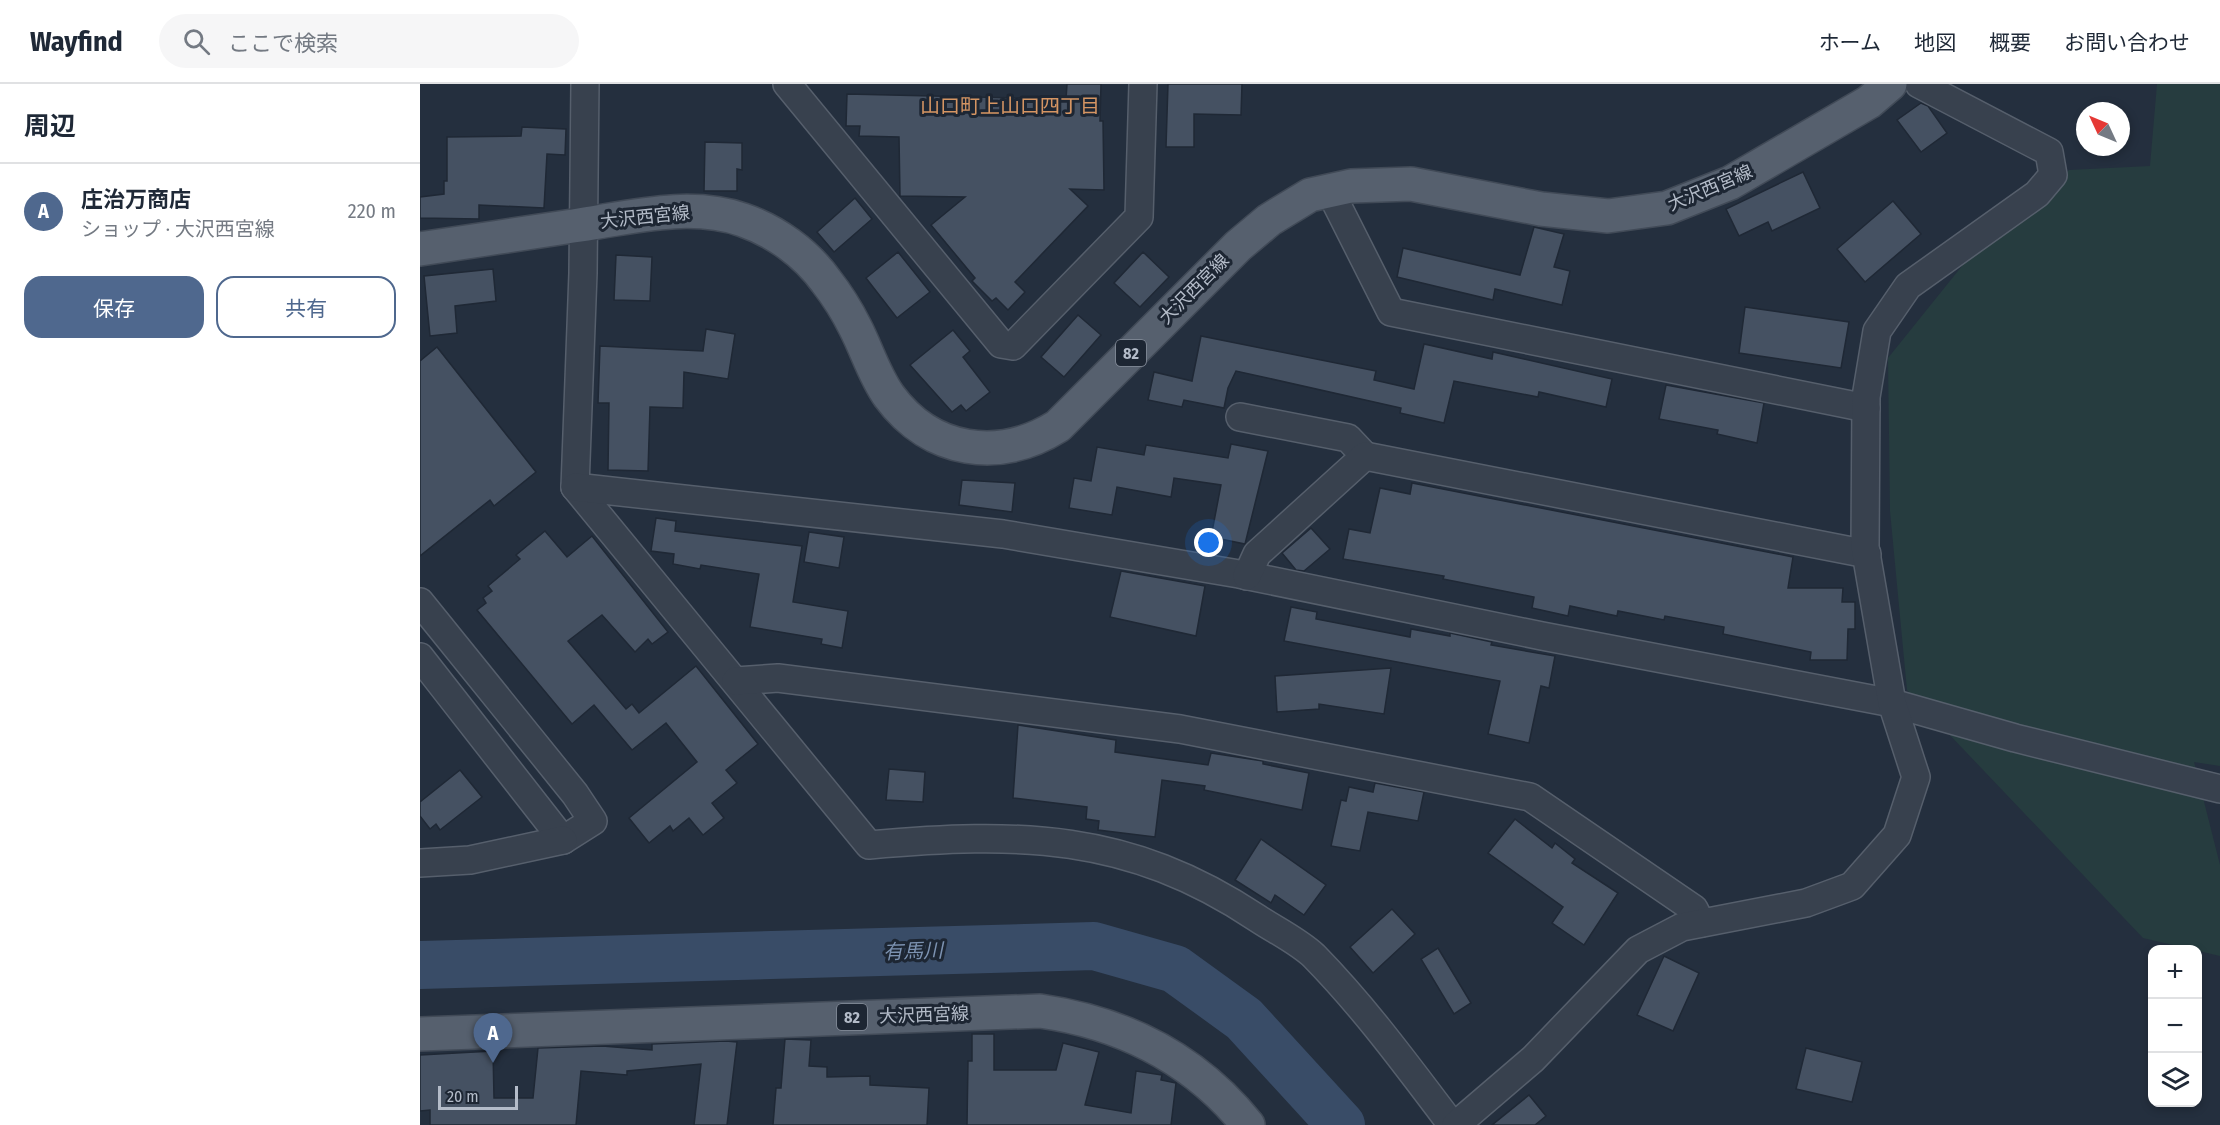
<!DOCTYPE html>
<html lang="ja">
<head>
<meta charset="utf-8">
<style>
  body { margin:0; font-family:"Fira Sans Condensed","Noto Sans JP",sans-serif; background:#f6f6f7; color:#1f2937 }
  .controls { position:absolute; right:18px; bottom:18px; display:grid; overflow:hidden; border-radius:12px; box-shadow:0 3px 9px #0003 }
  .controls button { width:54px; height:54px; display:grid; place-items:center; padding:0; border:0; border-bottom:2px solid #e0e1e3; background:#fff; color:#1f2937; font:30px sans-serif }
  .compass { position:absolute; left:1656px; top:18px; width:54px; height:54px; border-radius:50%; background:#fff; box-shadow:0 3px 9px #0003; rotate:314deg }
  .scale { position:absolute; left:18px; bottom:15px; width:80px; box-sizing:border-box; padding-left:6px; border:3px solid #b4bcc9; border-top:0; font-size:16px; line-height:21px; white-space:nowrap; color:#b4bcc9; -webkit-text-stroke:4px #1d2633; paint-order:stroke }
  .you { position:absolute; left:789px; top:459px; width:21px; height:21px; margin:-15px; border:4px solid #fff; border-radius:50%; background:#1a73e8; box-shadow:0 0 0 9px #1a73e833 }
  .badge { display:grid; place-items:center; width:39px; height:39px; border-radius:50%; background:#4f688e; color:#fff; font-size:20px; font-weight:700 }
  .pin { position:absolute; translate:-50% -50px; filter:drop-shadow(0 2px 3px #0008) }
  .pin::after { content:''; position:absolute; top:32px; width:21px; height:18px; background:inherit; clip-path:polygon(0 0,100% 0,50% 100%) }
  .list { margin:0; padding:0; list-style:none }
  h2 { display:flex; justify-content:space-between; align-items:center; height:78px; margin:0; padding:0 24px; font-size:26px }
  h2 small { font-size:20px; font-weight:400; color:#747a83 }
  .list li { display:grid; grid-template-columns:39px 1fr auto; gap:18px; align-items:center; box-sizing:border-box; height:96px; padding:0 24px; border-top:2px solid #e0e1e3 }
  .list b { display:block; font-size:22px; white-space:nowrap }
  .list p { margin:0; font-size:20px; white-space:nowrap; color:#747a83 }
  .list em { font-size:20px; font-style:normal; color:#747a83 }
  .actions { display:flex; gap:12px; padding:18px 24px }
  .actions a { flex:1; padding:14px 0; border:2px solid #4f688e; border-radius:18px; text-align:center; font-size:21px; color:#4f688e }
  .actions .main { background:#4f688e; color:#fff }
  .icon { flex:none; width:33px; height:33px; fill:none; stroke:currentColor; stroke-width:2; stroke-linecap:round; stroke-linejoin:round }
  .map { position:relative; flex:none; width:1800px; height:1041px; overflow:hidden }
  header { display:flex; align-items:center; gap:36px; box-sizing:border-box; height:84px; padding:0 30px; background:#fff; border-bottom:2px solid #e0e1e3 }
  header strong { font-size:28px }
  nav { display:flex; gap:33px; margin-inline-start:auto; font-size:21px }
  .search { width:420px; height:54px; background:#f6f6f7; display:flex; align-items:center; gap:15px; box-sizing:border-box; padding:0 21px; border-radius:33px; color:#747a83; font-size:22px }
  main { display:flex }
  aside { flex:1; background:#fff }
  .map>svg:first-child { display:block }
  .green { fill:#263c3f }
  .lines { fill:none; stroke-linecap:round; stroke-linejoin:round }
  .river { stroke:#394c67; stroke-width:48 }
  .building { fill:#455162; stroke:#1f2835; stroke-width:1.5 }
  .minor-casing { stroke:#565f6c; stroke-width:30 }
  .major-casing { stroke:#414a57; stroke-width:36 }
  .minor { stroke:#38414e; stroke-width:27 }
  .major { stroke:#56606e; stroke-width:33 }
  .labels { text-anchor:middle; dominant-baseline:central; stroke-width:6; stroke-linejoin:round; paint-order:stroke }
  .shield { fill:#1d2633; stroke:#878f9c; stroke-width:1.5 }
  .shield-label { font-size:16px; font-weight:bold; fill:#b4bcc9 }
  .street-label { font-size:18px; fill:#b4bcc9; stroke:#1d2633 }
  .neighbourhood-label { font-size:20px; fill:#d59563; stroke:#1d2633 }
  .water-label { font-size:20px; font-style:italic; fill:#7c92b1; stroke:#1d2633 }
</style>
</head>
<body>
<header>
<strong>Wayfind</strong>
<div class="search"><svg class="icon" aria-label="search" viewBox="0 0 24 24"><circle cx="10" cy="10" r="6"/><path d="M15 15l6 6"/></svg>ここで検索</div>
<nav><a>ホーム</a><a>地図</a><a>概要</a><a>お問い合わせ</a></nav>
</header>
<main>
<aside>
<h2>周辺<small></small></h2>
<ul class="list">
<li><span class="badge">A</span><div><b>庄治万商店</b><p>ショップ · 大沢西宮線</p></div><em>220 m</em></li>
</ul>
<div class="actions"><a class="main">保存</a><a>共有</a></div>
</aside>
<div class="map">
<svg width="1800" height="1041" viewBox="0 0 1800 1041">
  <rect width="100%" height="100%" fill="#242f3e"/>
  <polygon class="green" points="1737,0 1800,0 1800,682 1774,678 1800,781 1800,872 1723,854 1487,606 1470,427 1468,274 1546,177 1649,86 1730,82"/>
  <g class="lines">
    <polyline class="river" points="0,881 674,862 755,885 824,935 921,1041"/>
  </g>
  <g class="building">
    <polygon points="647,0 681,0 680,37 683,37 684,106 650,105 668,122 595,198 605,208 588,226 576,214 572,217 552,197 555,194 511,141 545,113 480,112 479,53 439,52 440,42 426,42 427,10 646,15"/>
    <polygon points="748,0 822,0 821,31 774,30 774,63 746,63"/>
    <polygon points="1501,19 1508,22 1527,49 1501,68 1477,36"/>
    <polygon points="102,43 146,45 145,71 127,70 124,124 59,121 59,135 0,134 0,113 24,110 24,97 27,97 27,53 101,52"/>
    <polygon points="285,58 322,59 322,86 317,85 317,107 284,107"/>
    <polygon points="1383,88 1400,124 1352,147 1348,138 1319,152 1306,125"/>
    <polygon points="435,114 452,135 414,168 397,148"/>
    <polygon points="1473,117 1501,150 1445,198 1417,165"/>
    <polygon points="1114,143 1144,150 1134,183 1150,187 1142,221 1075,205 1073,216 977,193 983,164 1100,191"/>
    <polygon points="478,168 510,208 477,234 446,194"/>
    <polygon points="723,168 749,193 720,223 694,199"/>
    <polygon points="196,171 232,173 230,217 194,216"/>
    <polygon points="73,185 76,217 35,222 37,249 10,252 4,192"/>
    <polygon points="1325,223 1429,238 1421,284 1319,269"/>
    <polygon points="658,231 681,251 644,293 621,273"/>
    <polygon points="286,245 315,250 308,295 264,288 263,324 230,323 228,387 188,386 189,319 178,319 180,262 283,267"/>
    <polygon points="533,246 550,267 543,273 570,308 546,327 541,321 532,328 490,281"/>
    <polygon points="781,252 956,287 954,296 994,305 1004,260 1072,275 1073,268 1192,295 1186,323 1119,308 1118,313 1034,297 1024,339 980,329 981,324 816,287 808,304 804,324 764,316 762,323 728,316 734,288 772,297"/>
    <polygon points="17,263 116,388 74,422 70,416 0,472 0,277"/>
    <polygon points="1246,301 1344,319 1337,359 1297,350 1298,346 1239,335"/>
    <polygon points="811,360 848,367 825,460 791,453 801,401 754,394 751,413 697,403 692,431 649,424 654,394 671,397 677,363 724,371 726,361 808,374"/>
    <polygon points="542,396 595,399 592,428 539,421"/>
    <polygon points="992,399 1373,473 1368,504 1423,504 1422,518 1435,518 1435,545 1428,545 1427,576 1390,576 1391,568 1303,550 1304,543 1245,532 1244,536 1198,527 1197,532 1150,522 1148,532 1112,524 1114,513 1023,495 1024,492 923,475 929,445 950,449 960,404 990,410"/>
    <polygon points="236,434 256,437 255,447 382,462 373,518 428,527 422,564 401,560 402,555 330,543 339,490 281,481 280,485 253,480 254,470 231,467"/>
    <polygon points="891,444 910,465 884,487 876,486 862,469"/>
    <polygon points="125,447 147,473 172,452 248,548 232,560 228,555 215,568 182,531 148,557 206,625 212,620 219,629 276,582 338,660 306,686 317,699 292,719 304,734 283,751 269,734 253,747 250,742 229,759 209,734 277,678 246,639 212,666 174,621 152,640 57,526 66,519 63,514 72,507 68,502 100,475 96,471"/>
    <polygon points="389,448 424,453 419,484 384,478"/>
    <polygon points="701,487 785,502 776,552 690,533"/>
    <polygon points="871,523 897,528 896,535 990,553 991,545 1030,552 1030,549 1072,558 1071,561 1135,572 1129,604 1121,602 1109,659 1068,650 1080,597 864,557"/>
    <polygon points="971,584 964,630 899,620 899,625 857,628 855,592"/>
    <polygon points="598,641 696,656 695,668 788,681 791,669 843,677 843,680 889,689 882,726 784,706 785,702 742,696 735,753 678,746 679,737 666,735 667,723 593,714"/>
    <polygon points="469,685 505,688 503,718 466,716"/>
    <polygon points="40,686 62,713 20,746 16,740 10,745 0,732 0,718"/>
    <polygon points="955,699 1004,708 998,737 948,728 940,767 911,762 921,716 926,717 929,703 953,708"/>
    <polygon points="1095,735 1132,764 1135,759 1155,775 1152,779 1198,809 1164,861 1132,839 1143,823 1068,769"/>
    <polygon points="841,755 906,801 884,831 855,811 851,819 815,796"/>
    <polygon points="972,825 995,850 953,889 930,863"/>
    <polygon points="1018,864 1051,919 1034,930 1001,875"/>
    <polygon points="1244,872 1279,889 1253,947 1217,931"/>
    <polygon points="552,950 574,950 574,986 636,986 643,959 679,968 665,1021 711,1029 716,987 742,991 741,996 756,999 751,1041 547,1041 548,977 552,977"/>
    <polygon points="365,955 391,956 389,982 407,983 407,993 450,992 450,1001 509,1004 507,1041 353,1041 356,1004 361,1004"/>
    <polygon points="306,957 317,958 307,1041 274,1041 281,980 207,987 207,991 161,987 156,1041 10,1041 10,1026 0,1027 0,971 73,967 74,1014 113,1014 118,964 182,962 232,966 232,960"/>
    <polygon points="1386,964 1442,978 1432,1018 1376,1005"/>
    <polygon points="1109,1011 1126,1032 1115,1041 1072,1041"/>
  </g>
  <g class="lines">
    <defs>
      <g id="minor">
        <path d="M 165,0 L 163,189 L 155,403 L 449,761 C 598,748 708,748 837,834 C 855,846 878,857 894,872 C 945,924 988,983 1032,1041"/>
        <polyline points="367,0 581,260 593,262 719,133 723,0"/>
        <polyline points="910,107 971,228 1446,324"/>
        <polyline points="820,333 928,354 945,372"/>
        <polyline points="155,403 583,450 819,490 1122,552 1472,619 1595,654 1800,705"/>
        <polyline points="827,492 837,470 945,372 1447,470"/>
        <polyline points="0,518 155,710 173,737 143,756 0,573"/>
        <polyline points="316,597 358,594 760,645 1110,713 1274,825 1281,839"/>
        <polyline points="0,779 50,776 143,756"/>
        <polyline points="1036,1041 1113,975 1218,866 1262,843 1386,819 1432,802 1477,751 1496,693 1472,619 1445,463 1446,313 1457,247 1488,202 1617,110 1633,91 1629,68 1499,0"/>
      </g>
      <g id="major">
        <path d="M 0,165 C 51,157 102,150 153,142 C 208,134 269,117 323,136 C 355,147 386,169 406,197 C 417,211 427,227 435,243 C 447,266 454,291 469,312 C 511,369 579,379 638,342 L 818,162 L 849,136 L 890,111 L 931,102 L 991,100 L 1121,125 L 1188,132 L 1247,124 L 1310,99 L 1449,18 L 1470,0"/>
        <path d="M 0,950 L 620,927 C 704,939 774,974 828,1041"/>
      </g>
    </defs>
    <use href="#minor" class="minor-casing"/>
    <use href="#major" class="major-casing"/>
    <use href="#minor" class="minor"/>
    <use href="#major" class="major"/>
  </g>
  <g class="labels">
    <g class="shield">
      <rect x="696" y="256" width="30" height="26" rx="4.5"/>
      <rect x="417" y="920" width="30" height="26" rx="4.5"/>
    </g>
    <g class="shield-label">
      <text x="711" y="269">82</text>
      <text x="432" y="933">82</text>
    </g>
    <g class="street-label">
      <text transform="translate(1290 104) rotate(-23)">大沢西宮線</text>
      <text transform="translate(225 133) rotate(-6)">大沢西宮線</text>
      <text transform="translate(774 205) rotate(-45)">大沢西宮線</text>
      <text transform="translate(504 931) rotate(-2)">大沢西宮線</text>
    </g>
    <g class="neighbourhood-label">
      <text x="590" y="22">山口町上山口四丁目</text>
    </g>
    <g class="water-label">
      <text transform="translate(493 867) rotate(-2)">有馬川</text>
    </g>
  </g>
</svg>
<div class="controls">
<button>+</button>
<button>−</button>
<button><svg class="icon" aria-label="layers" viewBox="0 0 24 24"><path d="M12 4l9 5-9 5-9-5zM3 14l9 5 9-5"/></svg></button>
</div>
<svg class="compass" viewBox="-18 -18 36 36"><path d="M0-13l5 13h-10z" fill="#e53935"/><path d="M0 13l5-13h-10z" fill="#747a83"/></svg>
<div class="scale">20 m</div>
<div class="you"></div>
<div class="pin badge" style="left:73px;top:979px">A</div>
</div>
</main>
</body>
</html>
